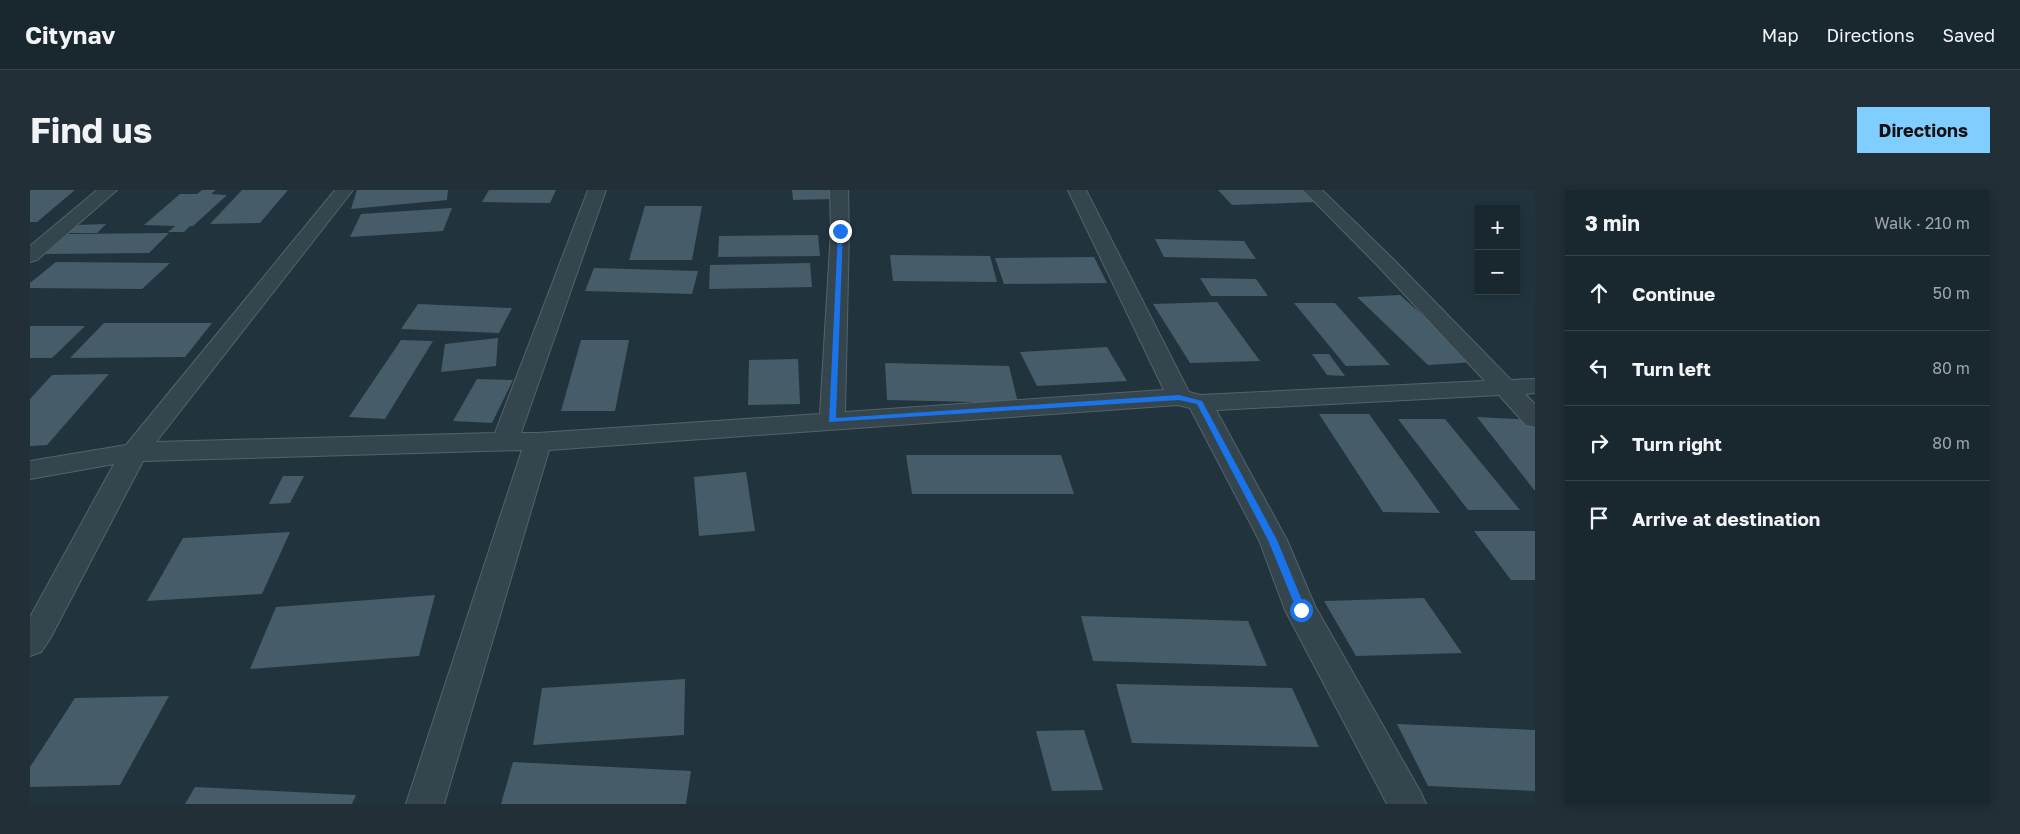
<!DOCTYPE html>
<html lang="en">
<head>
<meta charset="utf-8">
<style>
  body { margin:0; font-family:"Golos Text",sans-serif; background:#222f36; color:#f1f3f6 }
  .controls { position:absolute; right:15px; top:15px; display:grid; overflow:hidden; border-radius:0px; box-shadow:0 2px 12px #0003 }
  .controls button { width:45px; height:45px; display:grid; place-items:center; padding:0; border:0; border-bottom:1px solid #37444a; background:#19272e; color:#f1f3f6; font:25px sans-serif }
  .stop { position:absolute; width:15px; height:15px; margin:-11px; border:4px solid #1a73e8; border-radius:50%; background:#fff }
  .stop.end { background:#1a73e8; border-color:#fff; box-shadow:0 1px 5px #0008 }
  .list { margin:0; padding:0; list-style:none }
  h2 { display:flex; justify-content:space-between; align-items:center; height:65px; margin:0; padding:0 20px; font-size:21px }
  h2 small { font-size:16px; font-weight:400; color:#9fa5aa }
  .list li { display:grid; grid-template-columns:32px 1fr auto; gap:15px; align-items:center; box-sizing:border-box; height:75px; padding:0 20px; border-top:1px solid #37444a }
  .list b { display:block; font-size:19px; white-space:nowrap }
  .list em { font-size:16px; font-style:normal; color:#9fa5aa }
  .icon { flex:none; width:28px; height:28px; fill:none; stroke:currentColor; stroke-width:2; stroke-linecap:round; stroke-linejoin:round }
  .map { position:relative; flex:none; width:1505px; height:614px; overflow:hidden; border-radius:0px }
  header { display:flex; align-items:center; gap:30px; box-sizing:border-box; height:70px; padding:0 25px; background:#19272e; border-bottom:1px solid #37444a }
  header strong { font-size:24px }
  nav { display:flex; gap:28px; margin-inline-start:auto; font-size:18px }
  .intro { display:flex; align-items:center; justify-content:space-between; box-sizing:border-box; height:120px; padding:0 30px }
  h1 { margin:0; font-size:35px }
  .button { padding:12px 22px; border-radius:0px; background:#80cdff; color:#111; font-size:18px; font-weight:700 }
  main { display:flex; gap:30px; padding:0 30px }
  aside { flex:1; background:#19272e; border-radius:0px; box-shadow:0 2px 12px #0003 }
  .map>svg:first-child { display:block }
  .building { fill:#465c68 }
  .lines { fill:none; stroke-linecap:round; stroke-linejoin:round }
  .minor-casing { stroke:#53636c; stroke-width:2 }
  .minor { fill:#35454e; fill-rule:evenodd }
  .route { fill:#1a73e8 }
</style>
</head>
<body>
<header>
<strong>Citynav</strong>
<nav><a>Map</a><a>Directions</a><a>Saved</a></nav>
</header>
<div class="intro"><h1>Find us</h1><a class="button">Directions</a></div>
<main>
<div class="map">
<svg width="1505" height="614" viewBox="0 0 1505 614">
  <rect width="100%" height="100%" fill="#21343e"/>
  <g class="building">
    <polygon points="0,0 45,0 7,32 0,32"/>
    <polygon points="172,0 186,0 181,4 197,5 163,36 160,36 154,42 138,42 145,36 114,35 150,4 167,4"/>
    <polygon points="212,0 258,0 230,33 180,34"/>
    <polygon points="327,0 418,0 417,10 321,19"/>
    <polygon points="459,0 526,0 520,13 452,12"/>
    <polygon points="762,0 801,0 803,9 763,10"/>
    <polygon points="1188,0 1272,0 1285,12 1202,15"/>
    <polygon points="615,16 672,16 662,70 599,70"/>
    <polygon points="422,18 413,41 320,47 331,24"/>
    <polygon points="76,34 67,43 37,43 47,35"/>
    <polygon points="139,43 119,63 15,64 38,44"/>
    <polygon points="788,45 790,66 688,67 689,46"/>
    <polygon points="1125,49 1214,51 1226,69 1134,67"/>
    <polygon points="860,65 960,66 967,92 863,91"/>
    <polygon points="1064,67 1077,93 974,94 965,68"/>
    <polygon points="26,72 140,73 112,99 0,98 0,93"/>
    <polygon points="780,73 782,97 679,99 680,75"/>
    <polygon points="564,78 668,81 662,104 555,101"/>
    <polygon points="1170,88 1226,89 1238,106 1181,106"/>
    <polygon points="1370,105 1445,172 1398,175 1327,107"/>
    <polygon points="1187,112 1230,171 1160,173 1123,114"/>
    <polygon points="1264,113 1305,113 1360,175 1316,176"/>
    <polygon points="388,114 482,118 469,143 371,139"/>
    <polygon points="74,133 182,133 155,167 40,168"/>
    <polygon points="0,136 55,136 22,168 0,168"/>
    <polygon points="468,148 466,176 411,182 415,154"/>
    <polygon points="371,150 403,151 355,229 319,227"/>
    <polygon points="551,150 599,150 585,221 531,221"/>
    <polygon points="1077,157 1097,191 1007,196 990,162"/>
    <polygon points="1282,164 1299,164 1315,186 1297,185"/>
    <polygon points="768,169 770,214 718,215 719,170"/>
    <polygon points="855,173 979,176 988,213 857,210"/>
    <polygon points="79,184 17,255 0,256 0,209 22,185"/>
    <polygon points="447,189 483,190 462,233 423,231"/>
    <polygon points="1289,224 1339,224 1410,323 1353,322"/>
    <polygon points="1447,227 1505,230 1505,301"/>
    <polygon points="1368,229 1415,229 1490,320 1438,320"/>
    <polygon points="876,265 1031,265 1044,304 882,304"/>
    <polygon points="716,282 725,341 669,346 664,287"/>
    <polygon points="253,286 274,286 260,313 239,314"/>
    <polygon points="1444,341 1505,341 1505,390 1481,390"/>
    <polygon points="260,342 232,404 117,411 153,348"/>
    <polygon points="405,405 389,466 220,479 246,417"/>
    <polygon points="1394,408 1432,463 1326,466 1294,411"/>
    <polygon points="1051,426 1218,431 1237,476 1063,471"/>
    <polygon points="655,489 654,545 503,555 512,498"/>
    <polygon points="1086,494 1262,498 1289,557 1102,553"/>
    <polygon points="139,506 90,595 0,597 0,577 45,508"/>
    <polygon points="1367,534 1505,540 1505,601 1398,596"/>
    <polygon points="1054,540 1073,600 1022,601 1006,541"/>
    <polygon points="483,572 661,581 656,614 471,614"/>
    <polygon points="165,597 326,605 322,614 155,614"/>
  </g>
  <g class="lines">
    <defs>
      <g id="minor">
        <polygon points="67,0 87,0 7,70 0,72 0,56"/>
        <polygon points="305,0 323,0 126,252 465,243 558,0 576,0 491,243 508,243 790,224 801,41 800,0 818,0 819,41 815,222 1134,200 1038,0 1056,0 1159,202 1170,205 1455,191 1349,77 1273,0 1292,0 1363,69 1481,190 1505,189 1505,203 1495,204 1505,214 1505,237 1496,235 1469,205 1186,220 1257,350 1285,416 1390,601 1396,614 1357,614 1255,420 1229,350 1160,218 1148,215 519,260 414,614 376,614 492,260 113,271 20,449 11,462 0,466 0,427 84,274 0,289 0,271 96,255"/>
      </g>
    </defs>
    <use href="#minor" class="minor-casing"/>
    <use href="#minor" class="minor"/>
  </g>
  <polygon class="route" points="810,40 813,41 806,228 1149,205 1172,211 1247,350 1276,420 1274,423 1268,423 1238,350 1167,214 1149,210 799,232 808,41"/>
</svg>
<div class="controls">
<button>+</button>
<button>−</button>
</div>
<div class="stop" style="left:1271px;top:420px"></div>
<div class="stop end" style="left:810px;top:41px"></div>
</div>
<aside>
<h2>3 min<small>Walk · 210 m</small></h2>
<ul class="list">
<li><svg class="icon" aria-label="ahead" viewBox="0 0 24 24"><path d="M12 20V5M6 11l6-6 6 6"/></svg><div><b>Continue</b></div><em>50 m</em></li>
<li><svg class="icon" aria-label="left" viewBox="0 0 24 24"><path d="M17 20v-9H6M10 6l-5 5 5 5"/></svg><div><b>Turn left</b></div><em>80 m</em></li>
<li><svg class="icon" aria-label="right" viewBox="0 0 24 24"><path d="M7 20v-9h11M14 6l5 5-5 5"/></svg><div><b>Turn right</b></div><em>80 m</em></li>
<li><svg class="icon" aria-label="arrive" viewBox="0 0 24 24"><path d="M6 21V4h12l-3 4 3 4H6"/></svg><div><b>Arrive at destination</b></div></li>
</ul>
</aside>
</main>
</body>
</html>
